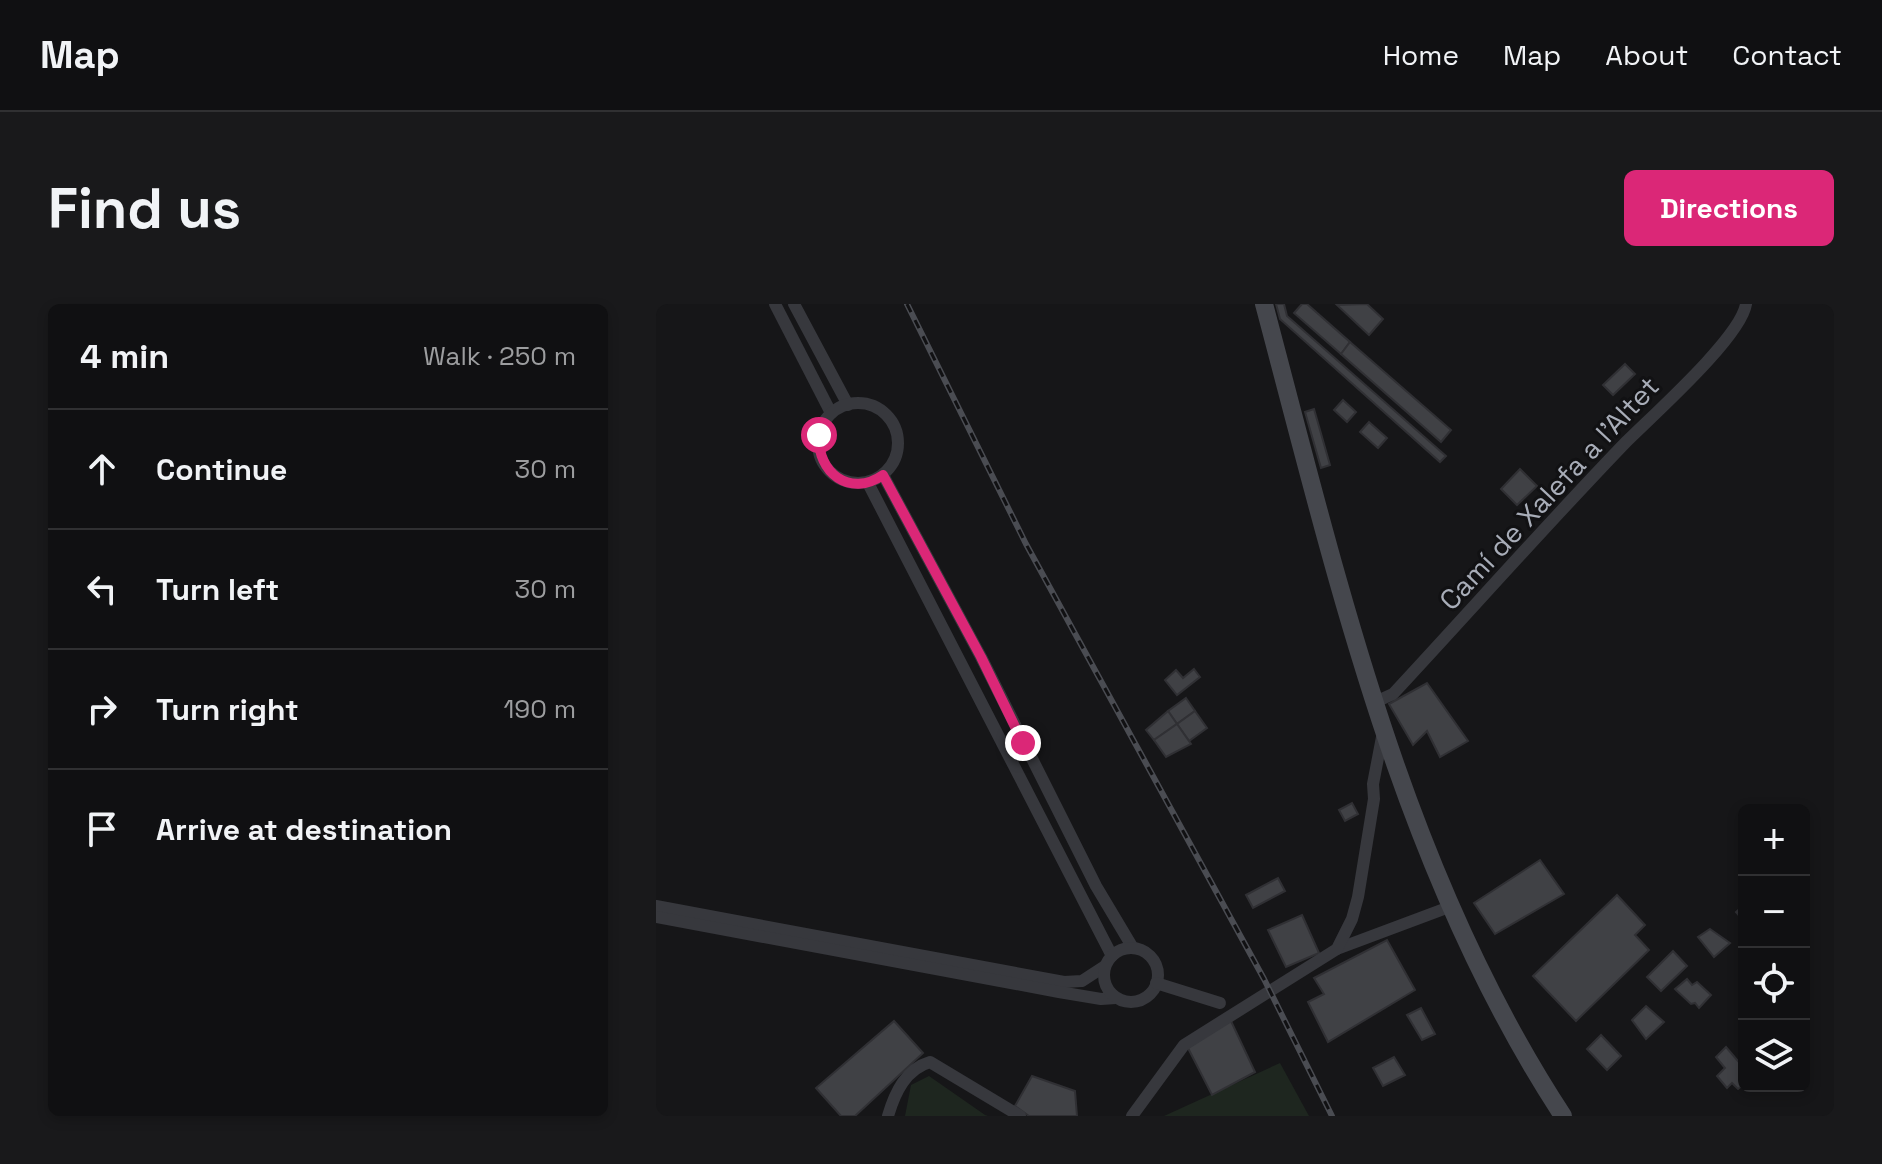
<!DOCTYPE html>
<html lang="en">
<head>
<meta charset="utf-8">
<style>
  body { margin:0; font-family:"Space Grotesk",sans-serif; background:#19191b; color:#f1f3f6 }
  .controls { position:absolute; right:24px; bottom:24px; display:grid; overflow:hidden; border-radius:12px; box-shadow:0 4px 12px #0003 }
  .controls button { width:72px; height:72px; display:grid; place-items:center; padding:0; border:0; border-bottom:2px solid #303032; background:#101012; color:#f1f3f6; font:40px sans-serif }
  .stop { position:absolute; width:24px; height:24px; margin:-18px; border:6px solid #db2777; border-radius:50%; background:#fff }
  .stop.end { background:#db2777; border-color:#fff; box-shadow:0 2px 8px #0008 }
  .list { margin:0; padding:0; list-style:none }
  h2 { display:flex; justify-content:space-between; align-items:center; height:104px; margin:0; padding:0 32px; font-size:34px }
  h2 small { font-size:26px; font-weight:400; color:#9c9d9f }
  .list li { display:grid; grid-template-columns:52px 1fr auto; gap:24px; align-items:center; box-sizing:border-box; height:120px; padding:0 32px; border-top:2px solid #303032 }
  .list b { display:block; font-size:30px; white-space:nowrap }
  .list em { font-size:26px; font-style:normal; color:#9c9d9f }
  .icon { flex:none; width:44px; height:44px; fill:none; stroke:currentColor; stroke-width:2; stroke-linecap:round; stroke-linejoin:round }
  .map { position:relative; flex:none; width:1178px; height:812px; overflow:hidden; border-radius:12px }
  header { display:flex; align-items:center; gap:48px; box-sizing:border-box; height:112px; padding:0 40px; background:#101012; border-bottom:2px solid #303032 }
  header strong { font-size:38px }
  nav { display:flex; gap:44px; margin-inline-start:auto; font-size:28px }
  .intro { display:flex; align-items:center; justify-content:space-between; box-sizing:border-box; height:192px; padding:0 48px }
  h1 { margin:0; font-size:56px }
  .button { padding:20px 36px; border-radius:12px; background:#db2777; color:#fff; font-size:28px; font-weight:700 }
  main { display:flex; gap:48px; padding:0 48px }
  aside { flex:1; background:#101012; border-radius:12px; box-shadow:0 4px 12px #0003 }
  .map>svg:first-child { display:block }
  .green { fill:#1e261f }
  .building { fill:#404145; stroke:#303034; stroke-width:2 }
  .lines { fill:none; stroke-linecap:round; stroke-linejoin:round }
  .street { stroke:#37383d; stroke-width:12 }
  .secondary { stroke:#45474d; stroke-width:18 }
  .rail-casing { stroke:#4a4c52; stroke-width:6 }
  .rail { stroke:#111113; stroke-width:3; stroke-dasharray:9; stroke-linecap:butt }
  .route { stroke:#db2777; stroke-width:10 }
  .labels { text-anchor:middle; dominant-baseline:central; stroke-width:6; stroke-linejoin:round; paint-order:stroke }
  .street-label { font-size:28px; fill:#a8adb8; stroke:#111113 }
</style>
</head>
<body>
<header>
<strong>Map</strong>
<nav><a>Home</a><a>Map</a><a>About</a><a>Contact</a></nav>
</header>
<div class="intro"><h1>Find us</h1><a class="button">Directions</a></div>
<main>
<aside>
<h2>4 min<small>Walk · 250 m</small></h2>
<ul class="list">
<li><svg class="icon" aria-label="ahead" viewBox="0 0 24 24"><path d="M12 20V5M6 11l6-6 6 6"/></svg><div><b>Continue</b></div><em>30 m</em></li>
<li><svg class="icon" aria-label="left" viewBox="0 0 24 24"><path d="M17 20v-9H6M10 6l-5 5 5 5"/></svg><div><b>Turn left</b></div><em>30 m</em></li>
<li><svg class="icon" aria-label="right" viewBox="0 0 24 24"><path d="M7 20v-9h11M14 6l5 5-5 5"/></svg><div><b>Turn right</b></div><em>190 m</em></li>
<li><svg class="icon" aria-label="arrive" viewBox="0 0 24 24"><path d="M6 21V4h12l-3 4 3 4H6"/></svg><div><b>Arrive at destination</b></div></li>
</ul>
</aside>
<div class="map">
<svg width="1178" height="812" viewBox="0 0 1178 812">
  <rect width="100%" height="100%" fill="#161618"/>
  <g class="green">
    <polygon points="624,759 653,812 508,812"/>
    <polygon points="273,772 329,811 332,812 249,812 255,781"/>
  </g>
  <g class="building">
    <polygon points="620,0 628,0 631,12 790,152 784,158 624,15"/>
    <polygon points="646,0 651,0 694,38 685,50 638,9"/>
    <polygon points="711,0 727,15 713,31 681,1"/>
    <polygon points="694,38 795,126 785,138 685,50"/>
    <polygon points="969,60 979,70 957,91 947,81"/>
    <polygon points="687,96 700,108 691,118 678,106"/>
    <polygon points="658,105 674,161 665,164 649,108"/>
    <polygon points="713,118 731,134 722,144 704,128"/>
    <polygon points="864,165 881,182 861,201 845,185"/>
    <polygon points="538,365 544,373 521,391 509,376 520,366 527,374"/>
    <polygon points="771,379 812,437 784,453 771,427 757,441 733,400"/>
    <polygon points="530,394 539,407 521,420 512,407"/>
    <polygon points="512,407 521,420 498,436 490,426"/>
    <polygon points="539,407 551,424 533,437 521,420"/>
    <polygon points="521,420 535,440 510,453 498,436"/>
    <polygon points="696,499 702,510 689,517 683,506"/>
    <polygon points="884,556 908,590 839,630 818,599"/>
    <polygon points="622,574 629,587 597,604 590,591"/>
    <polygon points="961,591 989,621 979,631 993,646 920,717 877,672"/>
    <polygon points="1088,601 1088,617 1080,608"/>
    <polygon points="646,611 663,649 630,663 612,626"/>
    <polygon points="1054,625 1074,639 1058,653 1042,633"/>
    <polygon points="731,636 759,686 672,738 652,698 668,690 658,674"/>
    <polygon points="1017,647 1031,662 1005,687 991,673"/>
    <polygon points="1031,675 1036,681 1041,678 1055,691 1043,704 1039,699 1035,700 1019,685"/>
    <polygon points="990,702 1008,718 990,735 976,716"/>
    <polygon points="765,704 779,730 766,736 751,711"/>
    <polygon points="574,715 599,768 556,791 532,744"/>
    <polygon points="238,717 267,749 199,812 185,812 160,784"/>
    <polygon points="945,731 965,752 951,766 931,745"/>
    <polygon points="1070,743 1088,764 1088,780 1082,785 1076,779 1071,784 1061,772 1069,764 1060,753"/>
    <polygon points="738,753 749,771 727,782 717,764"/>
    <polygon points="376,772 419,787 421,812 373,812 359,802"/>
  </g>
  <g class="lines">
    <g class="street">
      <polyline points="119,0 175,109"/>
      <polyline points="138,0 192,101"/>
      <circle cx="202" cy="139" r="40"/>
      <polyline points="227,171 325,353 440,582 477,644"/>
      <polyline points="212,179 456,652"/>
      <path d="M 717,399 L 737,390 C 815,306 891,220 970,138 C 997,111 1085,33 1090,0"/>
      <polyline points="0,602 408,678 426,677 449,662"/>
      <polyline points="0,613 403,688 445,695 460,694"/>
      <circle cx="475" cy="671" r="27"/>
      <polyline points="681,645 796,602"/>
      <polyline points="500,679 564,699"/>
      <path d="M 232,812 C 239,788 250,765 274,758 L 364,812"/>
      <polyline points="476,812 528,741 681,645 696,615 702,593 718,495 717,480 727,428"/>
    </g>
    <path class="secondary" d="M 608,0 C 682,278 747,568 907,812"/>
    <defs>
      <polyline id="rail" points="251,0 370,240 608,675 676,812"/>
    </defs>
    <use href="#rail" class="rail-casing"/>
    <use href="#rail" class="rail"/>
  </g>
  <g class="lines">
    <path class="route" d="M 163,131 C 161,169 194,194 227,171 L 325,353 L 367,439"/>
  </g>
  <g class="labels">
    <g class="street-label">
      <text transform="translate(893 189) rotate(-47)">Camí de Xalefa a l'Altet</text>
    </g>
  </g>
</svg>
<div class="controls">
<button>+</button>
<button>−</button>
<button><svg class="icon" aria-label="locate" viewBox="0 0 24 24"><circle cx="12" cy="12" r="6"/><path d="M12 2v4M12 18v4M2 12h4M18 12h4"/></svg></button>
<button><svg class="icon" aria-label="layers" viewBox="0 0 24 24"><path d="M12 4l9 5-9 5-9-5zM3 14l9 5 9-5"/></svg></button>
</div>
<div class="stop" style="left:163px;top:131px"></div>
<div class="stop end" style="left:367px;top:439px"></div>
</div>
</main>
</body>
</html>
